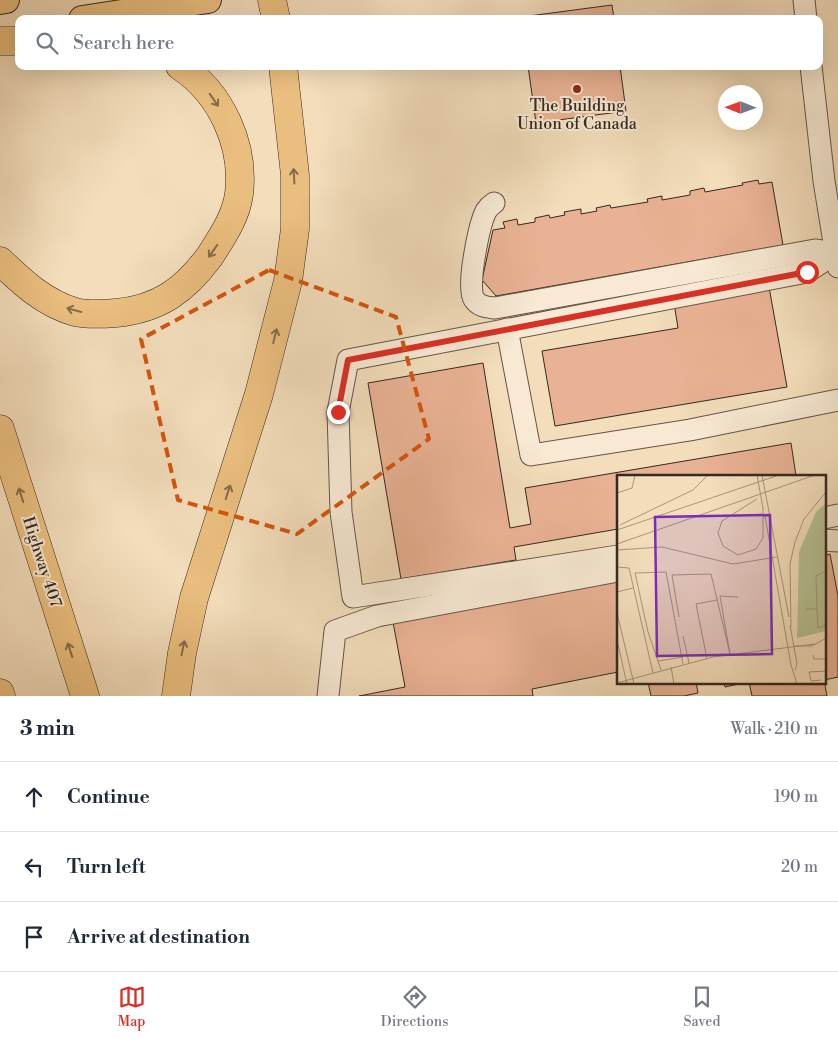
<!DOCTYPE html>
<html lang="en">
<head>
<meta charset="utf-8">
<style>
  body { margin:0; font-family:"Libre Bodoni",serif; background:#f2f2f3; color:#1f2937 }
  .compass { position:absolute; left:718px; top:85px; width:45px; height:45px; border-radius:50%; background:#fff; box-shadow:0 5px 20px #0002; rotate:271deg }
  .stop { position:absolute; width:15px; height:15px; margin:-11px; border:4px solid #d93025; border-radius:50%; background:#fff }
  .stop.end { background:#d93025; border-color:#fff; box-shadow:0 1px 5px #0008 }
  .list { margin:0; padding:0; list-style:none }
  h2 { display:flex; justify-content:space-between; align-items:center; height:65px; margin:0; padding:0 20px; font-size:21px }
  h2 small { font-size:16px; font-weight:400; color:#747a83 }
  .list li { display:grid; grid-template-columns:32px 1fr auto; gap:15px; align-items:center; box-sizing:border-box; height:70px; padding:0 20px; border-top:1px solid #e0e1e3 }
  .list b { display:block; font-size:19px; white-space:nowrap }
  .list em { font-size:16px; font-style:normal; color:#747a83 }
  .icon { flex:none; width:28px; height:28px; fill:none; stroke:currentColor; stroke-width:2; stroke-linecap:round; stroke-linejoin:round }
  .map { position:relative; flex:none; width:838px; height:696px; overflow:hidden }
  .search { position:absolute; background:#fff; box-shadow:0 5px 20px #0002; left:15px; right:15px; top:15px; height:55px; display:flex; align-items:center; gap:12px; box-sizing:border-box; padding:0 18px; border-radius:10px; color:#747a83; font-size:19px }
  .sheet { height:275px; background:#fff }
  nav { display:flex; justify-content:space-around; align-items:center; box-sizing:border-box; height:70px; border-top:1px solid #e0e1e3; background:#fff; font-size:14px; color:#747a83 }
  nav a { display:grid; justify-items:center; gap:2px }
  nav .on { color:#d93025 }
  .map>svg:first-child { display:block }
  .building { fill:#e9b294; stroke:#362822 }
  .lines { fill:none; stroke-linecap:round; stroke-linejoin:round }
  .minor-casing { stroke:#655548; stroke-width:23 }
  .major-casing { stroke:#362822; stroke-width:28 }
  .highway-casing { stroke:#362822; stroke-width:29 }
  .minor { stroke:#f7e9d3; stroke-width:21 }
  .major { stroke:#eabe7e; stroke-width:26 }
  .highway { stroke:#eabe7e; stroke-width:28 }
  .oneway { stroke:#876c4b }
  .route { stroke:#d93025; stroke-width:6 }
  .marked { fill:none; stroke:#d6540e; stroke-width:4; stroke-dasharray:10 6; stroke-linejoin:round }
  .poi-dot { fill:#8f2418; stroke:#f7e9d3; stroke-width:2 }
  .labels { text-anchor:middle; dominant-baseline:central; stroke-width:4; stroke-linejoin:round; paint-order:stroke }
  .poi-label { font-size:16px; fill:#362822; stroke:#f7e9d3 }
  .street-label { font-size:16px; fill:#362822; stroke:#f7e9d3 }
  .inset-road { fill:none; stroke:#a7957e; stroke-width:1 }
  .view { fill:#7b2cbf; fill-opacity:0.15; stroke:#7b2cbf; stroke-width:2.5 }
  .inset-edge { fill:none; stroke:#362822; stroke-width:2.5 }
</style>
</head>
<body>
<div class="map">
<svg width="838" height="696" viewBox="0 0 838 696">
  <rect width="100%" height="100%" fill="#f3ddbb"/>
  <filter id="stains"><feTurbulence type="fractalNoise" baseFrequency=".004" numOctaves="4"/><feColorMatrix values="0 0 0 0 .2 0 0 0 0 .09 0 0 0 0 .02 0 0 0 .5 -.17"/></filter>
  <radialGradient id="worn" r=".72"><stop offset=".6" stop-color="#630" stop-opacity="0"/><stop offset="1" stop-color="#630" stop-opacity=".3"/></radialGradient>
  <g class="building">
    <polygon points="612,5 614,19 522,19 521,17"/>
    <polygon points="528,66 620,66 626,111 536,123"/>
    <polygon points="758,180 759,184 772,182 783,245 496,296 482,280 493,230 505,228 503,222 517,219 518,225 535,222 535,218 549,215 550,218 565,215 564,212 581,209 581,214 597,211 596,208 610,205 611,208 648,202 647,199 662,196 662,200 690,195 690,191 704,188 705,192 743,185 742,183"/>
    <polygon points="769,287 787,387 555,426 542,351 678,328 674,303"/>
    <polygon points="483,363 510,528 531,524 525,488 791,443 796,476 618,476 618,529 514,547 516,560 401,579 368,383"/>
    <polygon points="830,554 838,596 838,677 824,680 824,556"/>
    <polygon points="618,578 618,672 532,689 533,696 359,696 405,687 393,622"/>
    <polygon points="824,680 827,696 752,696 749,682 824,682"/>
    <polygon points="648,682 696,682 698,693 684,696 651,696"/>
    <polygon points="724,682 748,682 725,687"/>
  </g>
  <g class="lines">
    <defs>
      <g id="minor">
        <polyline points="804,0 806,19"/>
        <polyline points="811,66 824,181 838,267"/>
        <path d="M 494,203 C 491,205 488,208 486,211 C 479,225 466,288 474,299 C 479,307 487,307 495,308 L 815,250 L 836,253"/>
        <polyline points="507,329 531,455 690,430 838,400"/>
        <polyline points="824,518 838,515"/>
        <polyline points="824,540 838,541"/>
        <polyline points="618,556 353,597 341,512 338,412 348,360 807,272 836,253"/>
        <polyline points="328,696 335,631 377,616 618,571"/>
      </g>
      <g id="major">
        <polyline points="0,1 6,0"/>
        <polyline points="82,19 208,0"/>
      </g>
      <g id="highway">
        <polyline points="272,0 276,19"/>
        <polyline points="0,41 19,41"/>
        <path d="M 0,261 C 22,282 44,303 75,312 C 87,315 103,314 116,313 C 159,309 185,290 210,256 C 222,237 236,217 239,194 C 245,145 221,93 180,66"/>
        <polyline points="0,429 85,696"/>
        <polyline points="0,693 1,696"/>
        <polyline points="176,696 182,653 194,598 259,394 288,281 295,229 295,175 283,66"/>
      </g>
    </defs>
    <use href="#minor" class="minor-casing"/>
    <use href="#major" class="major-casing"/>
    <use href="#highway" class="highway-casing"/>
    <use href="#minor" class="minor"/>
    <use href="#major" class="major"/>
    <use href="#highway" class="highway"/>
  </g>
  <defs><path id="oneway-shaft" d="M-6 0H5M1.5-3L5.5 0L1.5 3" fill="none" stroke-width="1.6" stroke-linecap="round" stroke-linejoin="round" transform="scale(1.25)"/></defs>
  <g class="oneway">
    <use href="#oneway-shaft" transform="translate(214 100) rotate(55)"/>
    <use href="#oneway-shaft" transform="translate(294 176) rotate(-93)"/>
    <use href="#oneway-shaft" transform="translate(213 251) rotate(125)"/>
    <use href="#oneway-shaft" transform="translate(74 310) rotate(-165)"/>
    <use href="#oneway-shaft" transform="translate(275 336) rotate(-76)"/>
    <use href="#oneway-shaft" transform="translate(228 492) rotate(-72)"/>
    <use href="#oneway-shaft" transform="translate(21 495) rotate(-108)"/>
    <use href="#oneway-shaft" transform="translate(183 648) rotate(-78)"/>
    <use href="#oneway-shaft" transform="translate(70 650) rotate(-108)"/>
  </g>
  <g class="lines">
    <polyline class="route" points="338,412 348,360 807,272"/>
  </g>
  <path class="marked" d="M 269,270 L 396,317 L 429,439 L 297,534 L 178,500 L 141,339 Z"/>
  <circle class="poi-dot" cx="577" cy="89" r="5"/>
  <g class="labels">
    <g class="poi-label">
      <text x="577" y="106">The Building<tspan x="577" dy="18">Union of Canada</tspan></text>
    </g>
    <g class="street-label">
      <text transform="translate(42 562) rotate(72)">Highway 407</text>
    </g>
  </g>
  <g transform="translate(617 475)">
    <rect width="209" height="209" fill="#f3ddbb"/>
    <path d="M 209,28 L 209,156 L 180,163 L 182,77 L 199,37 Z" fill="#b6c293"/>
    <path class="inset-road" d="M 140,0 L 146,33M 145,0 L 172,142M 0,18 L 15,13 L 18,0M 140,24 L 105,46 L 101,58 L 106,71 L 121,80 L 139,74 L 146,63 L 146,32M 148,41 L 174,190 L 180,209M 3,50 L 76,15 L 91,0M 0,55 L 162,0M 0,69 L 198,0M 0,75 L 45,72 L 116,89 L 160,82M 0,92 L 12,93 L 36,198M 0,117 L 16,113M 189,134 L 200,134 L 199,101 L 209,96M 200,134 L 201,153 L 209,150M 0,138 L 17,209M 62,142 L 55,100 L 94,99 L 113,179M 173,150 L 180,189 L 178,195M 174,152 L 173,89 L 178,67 L 187,44 L 209,17M 66,161 L 72,188M 0,165 L 10,209M 177,171 L 195,171 L 209,163M 113,179 L 103,121 L 121,122M 196,180 L 197,184 L 209,184M 90,184 L 79,129 L 100,125M 41,186 L 66,182M 54,192 L 57,209M 44,195 L 31,157 L 18,98 L 49,97 L 66,189M 204,205 L 194,206 L 192,197 L 209,196M 0,208 L 96,182 L 198,169"/>
    <path class="view" d="M 153,40 L 155,179 L 40,181 L 38,42 Z"/>
    <rect width="209" height="209" class="inset-edge"/>
  </g>
  <rect width="100%" height="100%" filter="url(#stains)"/>
  <rect width="100%" height="100%" fill="url(#worn)"/>
</svg>
<svg class="compass" viewBox="-18 -18 36 36"><path d="M0-13l5 13h-10z" fill="#e53935"/><path d="M0 13l5-13h-10z" fill="#747a83"/></svg>
<div class="stop" style="left:807px;top:272px"></div>
<div class="stop end" style="left:338px;top:412px"></div>
<div class="search"><svg class="icon" aria-label="search" viewBox="0 0 24 24"><circle cx="10" cy="10" r="6"/><path d="M15 15l6 6"/></svg>Search here</div>
</div>
<section class="sheet">
<h2>3 min<small>Walk · 210 m</small></h2>
<ul class="list">
<li><svg class="icon" aria-label="ahead" viewBox="0 0 24 24"><path d="M12 20V5M6 11l6-6 6 6"/></svg><div><b>Continue</b></div><em>190 m</em></li>
<li><svg class="icon" aria-label="left" viewBox="0 0 24 24"><path d="M17 20v-9H6M10 6l-5 5 5 5"/></svg><div><b>Turn left</b></div><em>20 m</em></li>
<li><svg class="icon" aria-label="arrive" viewBox="0 0 24 24"><path d="M6 21V4h12l-3 4 3 4H6"/></svg><div><b>Arrive at destination</b></div></li>
</ul>
</section>
<nav>
<a class="on"><svg class="icon" aria-label="map" viewBox="0 0 24 24"><path d="M3 6l6-2 6 2 6-2v14l-6 2-6-2-6 2zM9 4v14M15 6v14"/></svg>Map</a>
<a><svg class="icon" aria-label="directions" viewBox="0 0 24 24"><path d="M12 3l9 9-9 9-9-9zM9 14v-3h6M13 9l2 2-2 2"/></svg>Directions</a>
<a><svg class="icon" aria-label="saved" viewBox="0 0 24 24"><path d="M7 4h10v16l-5-4-5 4z"/></svg>Saved</a>
</nav>
</body>
</html>
